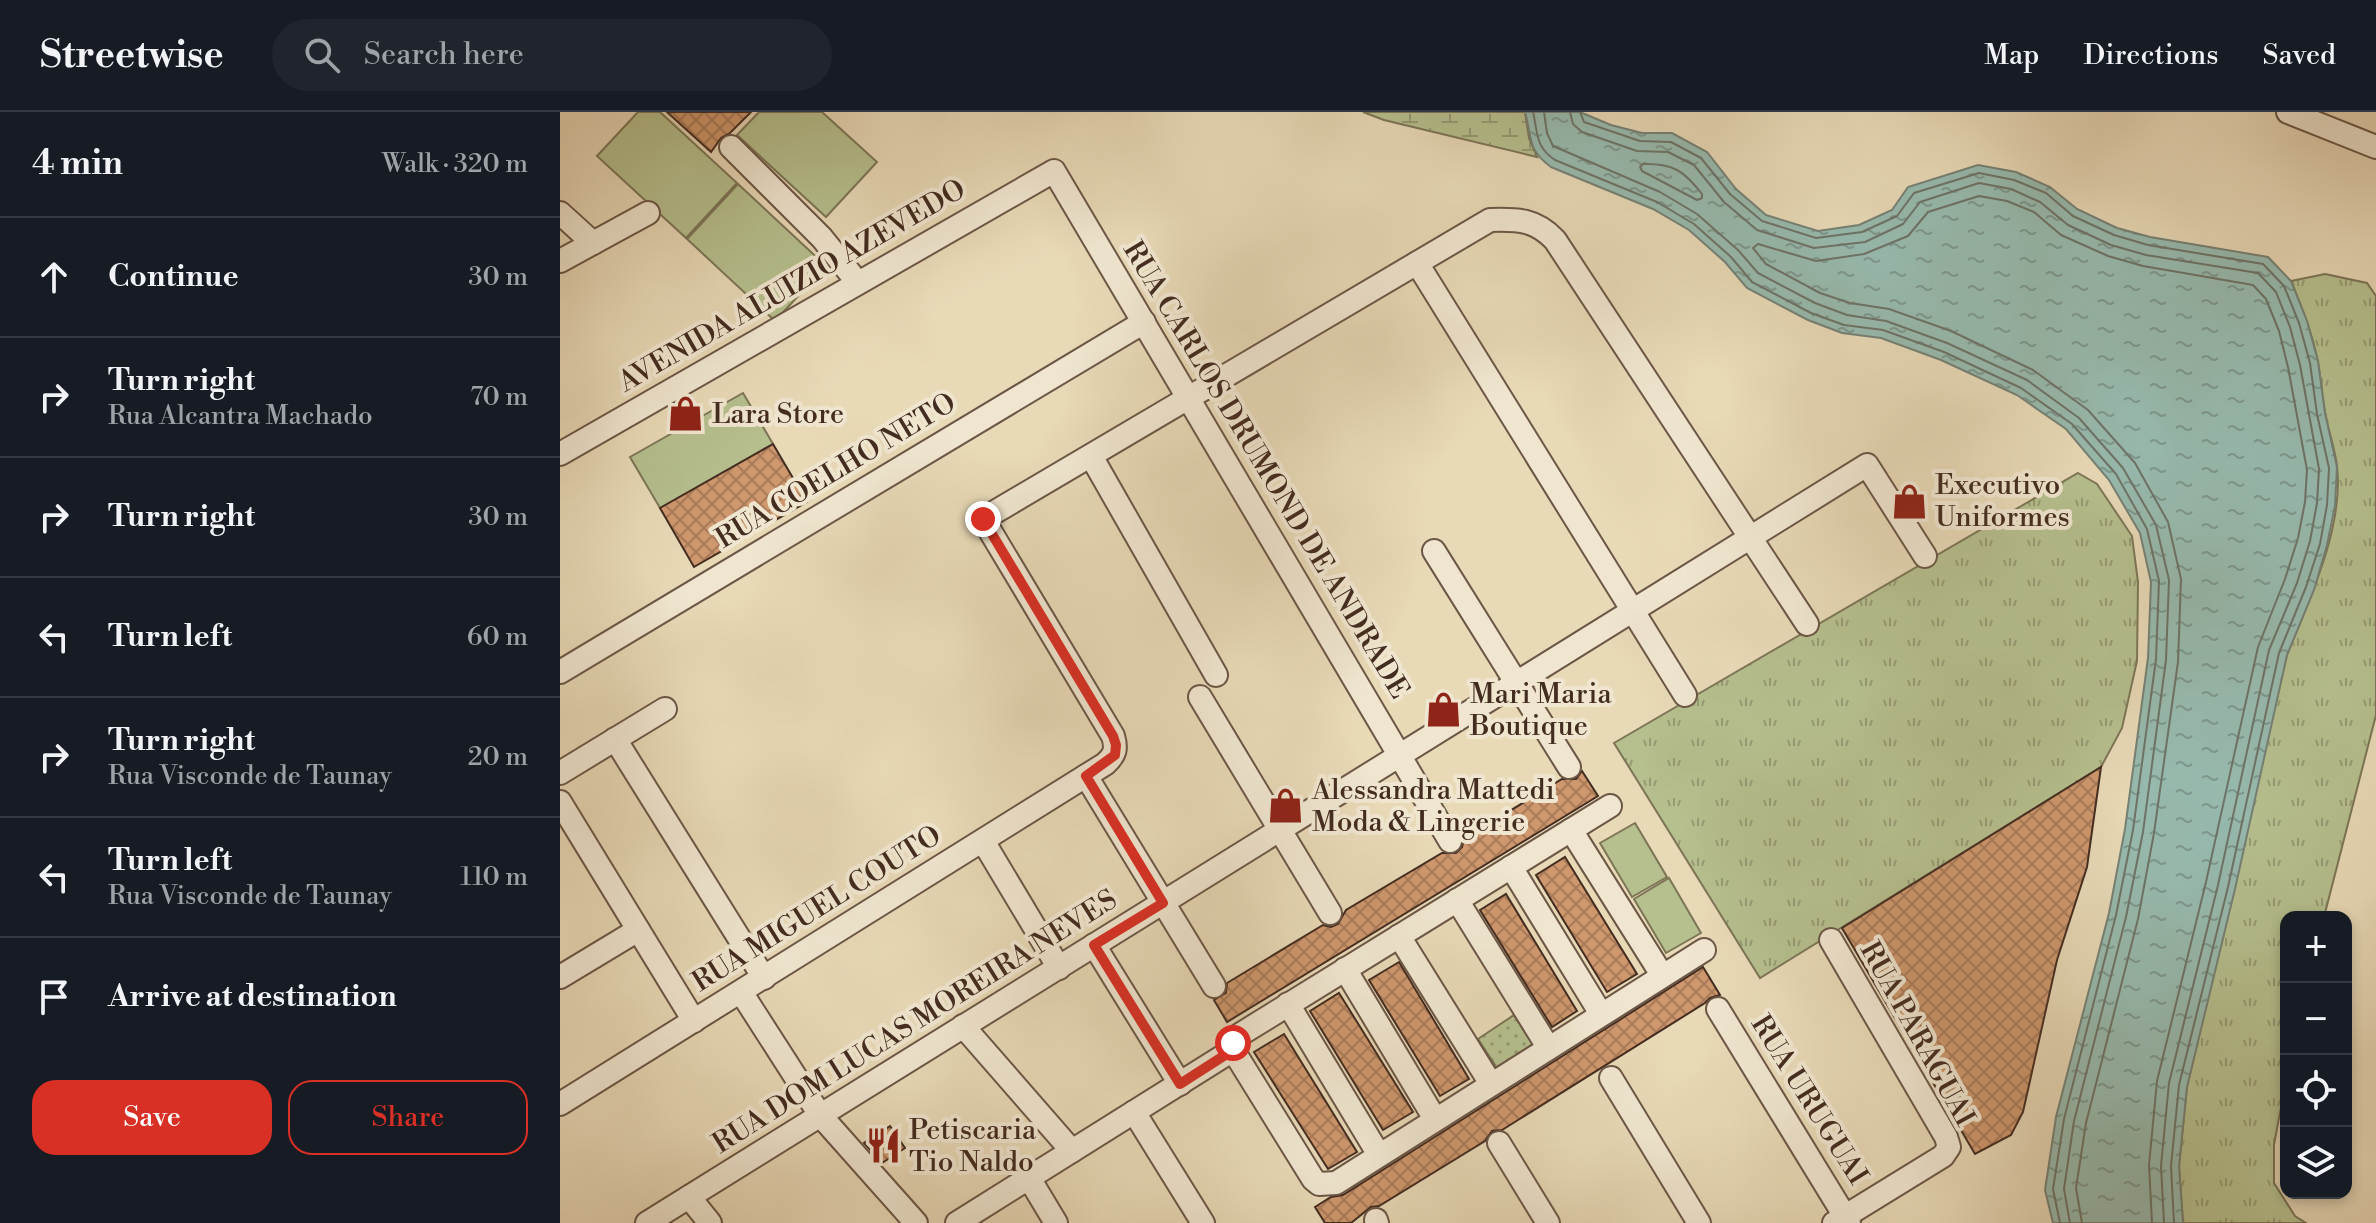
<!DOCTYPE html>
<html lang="en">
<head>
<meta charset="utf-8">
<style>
  body { margin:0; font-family:"Libre Bodoni",serif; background:#20242c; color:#f1f3f6 }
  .controls { position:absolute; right:24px; bottom:24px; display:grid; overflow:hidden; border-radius:16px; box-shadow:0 4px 12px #0003 }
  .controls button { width:72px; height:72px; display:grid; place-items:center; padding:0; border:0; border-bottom:2px solid #363941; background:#171b24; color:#f1f3f6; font:40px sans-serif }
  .stop { position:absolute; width:24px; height:24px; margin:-18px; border:6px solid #d93025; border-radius:50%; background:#fff }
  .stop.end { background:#d93025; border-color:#fff; box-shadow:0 2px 8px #0008 }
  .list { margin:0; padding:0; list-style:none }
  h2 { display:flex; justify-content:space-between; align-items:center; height:104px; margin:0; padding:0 32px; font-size:34px }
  h2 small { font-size:26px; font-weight:400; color:#9ea1a6 }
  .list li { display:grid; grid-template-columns:52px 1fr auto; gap:24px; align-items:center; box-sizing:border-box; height:120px; padding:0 32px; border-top:2px solid #363941 }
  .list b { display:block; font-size:30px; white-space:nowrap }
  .list p { margin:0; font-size:26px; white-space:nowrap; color:#9ea1a6 }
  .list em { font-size:26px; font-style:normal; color:#9ea1a6 }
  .actions { display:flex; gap:16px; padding:24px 32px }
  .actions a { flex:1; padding:18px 0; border:2px solid #d93025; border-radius:24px; text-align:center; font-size:28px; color:#d93025 }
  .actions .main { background:#d93025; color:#fff }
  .icon { flex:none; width:44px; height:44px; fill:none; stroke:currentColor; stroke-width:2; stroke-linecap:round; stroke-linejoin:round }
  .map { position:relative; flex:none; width:1816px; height:1111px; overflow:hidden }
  header { display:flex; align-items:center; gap:48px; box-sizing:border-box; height:112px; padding:0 40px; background:#171b24; border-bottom:2px solid #363941 }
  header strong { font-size:38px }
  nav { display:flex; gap:44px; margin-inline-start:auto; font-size:28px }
  .search { width:560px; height:72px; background:#20242c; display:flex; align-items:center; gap:20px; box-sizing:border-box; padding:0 28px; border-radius:44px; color:#9ea1a6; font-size:30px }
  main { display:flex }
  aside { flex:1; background:#171b24 }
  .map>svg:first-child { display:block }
  .grass { fill:url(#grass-tufts); stroke:#7c7657; stroke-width:2 }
  .wetland { fill:url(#wetland-marsh); stroke:#7c7657; stroke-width:2 }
  .park { fill:url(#park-dots); stroke:#7c7657; stroke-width:2 }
  .pitch { fill:#b6bf8e; stroke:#7c7657; stroke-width:2 }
  .water { fill:url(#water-ripples); stroke:#758175; stroke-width:2 }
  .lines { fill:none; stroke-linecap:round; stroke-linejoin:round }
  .shore { stroke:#6d7367; stroke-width:2 }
  .building { fill:url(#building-cross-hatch); stroke:#432c20; stroke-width:2 }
  .minor-casing { stroke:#6c5746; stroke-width:26 }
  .minor { stroke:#f0e6d0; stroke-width:22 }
  .route { stroke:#d93025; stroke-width:10 }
  .labels { text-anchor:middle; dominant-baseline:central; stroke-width:8; stroke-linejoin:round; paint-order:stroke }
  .street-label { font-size:28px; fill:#432c20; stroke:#f0e6d0 }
  .poi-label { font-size:28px; fill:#432c20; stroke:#f0e6d0; text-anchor:start }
</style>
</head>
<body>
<header>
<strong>Streetwise</strong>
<div class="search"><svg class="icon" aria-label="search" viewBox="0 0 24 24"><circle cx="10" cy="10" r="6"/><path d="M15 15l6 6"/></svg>Search here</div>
<nav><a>Map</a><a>Directions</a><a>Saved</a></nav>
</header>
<main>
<aside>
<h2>4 min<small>Walk · 320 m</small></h2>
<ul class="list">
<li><svg class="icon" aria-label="ahead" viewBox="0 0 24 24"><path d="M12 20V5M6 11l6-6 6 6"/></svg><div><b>Continue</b></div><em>30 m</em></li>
<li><svg class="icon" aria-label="right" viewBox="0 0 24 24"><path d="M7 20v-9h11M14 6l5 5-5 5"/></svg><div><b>Turn right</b><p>Rua Alcantra Machado</p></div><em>70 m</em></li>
<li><svg class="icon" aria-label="right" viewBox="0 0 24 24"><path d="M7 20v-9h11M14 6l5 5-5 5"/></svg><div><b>Turn right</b></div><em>30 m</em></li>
<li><svg class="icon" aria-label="left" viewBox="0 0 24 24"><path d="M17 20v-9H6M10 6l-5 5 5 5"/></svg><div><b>Turn left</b></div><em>60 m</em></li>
<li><svg class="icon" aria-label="right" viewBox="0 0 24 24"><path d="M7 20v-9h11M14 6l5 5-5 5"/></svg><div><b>Turn right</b><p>Rua Visconde de Taunay</p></div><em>20 m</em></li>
<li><svg class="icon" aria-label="left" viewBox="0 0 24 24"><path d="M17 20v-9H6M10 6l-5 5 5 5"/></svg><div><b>Turn left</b><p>Rua Visconde de Taunay</p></div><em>110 m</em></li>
<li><svg class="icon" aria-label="arrive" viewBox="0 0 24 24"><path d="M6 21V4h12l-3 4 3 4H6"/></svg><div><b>Arrive at destination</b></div></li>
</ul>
<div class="actions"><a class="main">Save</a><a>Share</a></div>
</aside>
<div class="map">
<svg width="1816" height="1111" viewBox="0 0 1816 1111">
  <defs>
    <pattern id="grass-tufts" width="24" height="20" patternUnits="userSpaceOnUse" patternTransform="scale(2)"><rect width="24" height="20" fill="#b6bf8e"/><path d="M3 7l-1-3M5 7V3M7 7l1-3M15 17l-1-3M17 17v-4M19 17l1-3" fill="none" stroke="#969b74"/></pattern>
    <pattern id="wetland-marsh" width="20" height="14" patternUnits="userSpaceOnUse" patternTransform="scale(2)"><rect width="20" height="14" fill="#b6bf8e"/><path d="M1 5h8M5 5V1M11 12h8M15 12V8" fill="none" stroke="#969b74"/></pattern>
    <pattern id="park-dots" width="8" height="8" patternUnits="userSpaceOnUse" patternTransform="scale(2)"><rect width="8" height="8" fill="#b6bf8e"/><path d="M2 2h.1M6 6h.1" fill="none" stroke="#969b74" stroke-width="1.8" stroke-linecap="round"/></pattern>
    <pattern id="water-ripples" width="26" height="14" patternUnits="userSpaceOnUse" patternTransform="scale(2)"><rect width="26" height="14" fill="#97baae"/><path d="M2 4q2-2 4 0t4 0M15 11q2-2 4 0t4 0" fill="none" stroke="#7d978d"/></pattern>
    <pattern id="building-cross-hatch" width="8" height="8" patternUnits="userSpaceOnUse" patternTransform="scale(2)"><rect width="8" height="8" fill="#ce976d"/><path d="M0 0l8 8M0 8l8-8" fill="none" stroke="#a97b59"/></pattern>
  </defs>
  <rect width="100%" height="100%" fill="#e8d9b7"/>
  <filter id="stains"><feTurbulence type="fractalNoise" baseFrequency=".0025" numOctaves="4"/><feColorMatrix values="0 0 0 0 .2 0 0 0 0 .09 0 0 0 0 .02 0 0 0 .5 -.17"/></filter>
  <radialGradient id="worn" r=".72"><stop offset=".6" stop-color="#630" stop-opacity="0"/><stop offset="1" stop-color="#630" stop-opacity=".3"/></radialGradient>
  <g class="grass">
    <path d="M 1765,162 L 1807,171 L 1816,184 L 1816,603 L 1764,805 L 1726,805 L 1726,968 L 1714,1033 L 1714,1071 L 1735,1104 L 1746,1111 L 1623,1111 L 1619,1054 L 1627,975 L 1727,543 C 1749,488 1784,416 1777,354 C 1775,336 1768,318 1765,300 C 1762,284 1761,267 1758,251 C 1753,223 1742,196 1731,169 Z"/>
    <polygon points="1518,361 1537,372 1572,424 1578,470 1577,549 1562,616 1541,655 1200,866 1054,631"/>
  </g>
  <polygon class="wetland" points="803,0 965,0 969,26 977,45 824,8"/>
  <polygon class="park" points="954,903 973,932 937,956 918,927"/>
  <g class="pitch">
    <polygon points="78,0 100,0 177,71 126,126 37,44"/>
    <polygon points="199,0 262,0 317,50 266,105 177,23"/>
    <polygon points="178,72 266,154 215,209 127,127"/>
    <polygon points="183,281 213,332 100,396 70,345"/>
    <polygon points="1075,711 1107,765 1072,785 1040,731"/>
    <polygon points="1109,766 1141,821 1106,841 1074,787"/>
  </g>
  <path class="water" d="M 965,0 L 1020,0 L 1051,13 L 1082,21 L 1112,21 L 1147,40 L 1176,77 L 1206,103 L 1258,119 L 1299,113 L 1332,98 L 1348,75 L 1418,53 L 1456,60 L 1490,75 L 1517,97 L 1557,116 L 1590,125 L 1708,145 L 1731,169 L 1747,209 L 1758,249 L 1765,301 L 1777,355 L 1775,394 L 1767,433 L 1754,478 L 1727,543 L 1675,777 L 1627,975 L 1619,1054 L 1623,1111 L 1493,1111 L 1485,1078 L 1496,1005 L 1549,801 L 1565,717 L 1588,546 L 1591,470 L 1580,421 L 1549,368 L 1506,317 L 1457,283 L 1381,248 L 1321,226 L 1282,221 L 1248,208 L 1187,176 L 1165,150 L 1129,118 L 1093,97 L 991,55 C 967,38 972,25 965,0 Z"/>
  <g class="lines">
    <g class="shore">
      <path d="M 973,0 C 978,21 975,35 995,48 L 1097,90 L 1134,112 L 1171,145 L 1192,170 L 1251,201 L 1284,213 L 1323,218 L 1384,240 L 1461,276 L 1512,312 L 1556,362 L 1587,417 L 1599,469 L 1596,547 L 1573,718 L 1556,803 L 1504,1007 L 1493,1077 L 1500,1111"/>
      <polyline points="984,0 987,21 993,34 1100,80 1137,102 1178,138 1198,161 1255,191 1287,203 1326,209 1387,231 1467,268 1519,306 1563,356 1596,413 1609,468 1606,548 1583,720 1566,805 1514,1009 1504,1077 1510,1111"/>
      <polyline points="1010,0 1013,12 1022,20 1077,39 1108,40 1134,53 1164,90 1197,118 1254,136 1305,130 1343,112 1360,90 1419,71 1451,77 1480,90 1508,113 1551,133 1586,143 1698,161 1716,180 1730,215 1740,253 1759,357 1757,391 1750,429 1737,471 1709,538 1658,773 1609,971 1601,1054 1604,1111"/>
      <polyline points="1020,0 1024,10 1080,29 1111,30 1141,46 1170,82 1202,109 1256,126 1302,120 1337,104 1354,81 1419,61 1454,68 1486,81 1513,104 1554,123 1588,133 1703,152 1724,174 1739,211 1750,251 1757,302 1769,356 1767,393 1760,432 1746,475 1719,541 1668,775 1619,973 1611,1054 1614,1111"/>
      <path d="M 1083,52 C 1113,51 1124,59 1142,82 L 1142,86 L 1137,88 L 1082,59 L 1080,55 Z"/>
      <polyline points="1522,1111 1516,1076 1526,1011 1578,807 1594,721 1618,550 1621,467 1608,410 1575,351 1528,298 1473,258 1391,219 1329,197 1290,191 1260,181 1206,152 1193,136 1198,132 1256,149 1304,142 1348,124 1368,100 1419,84 1447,89 1474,100 1501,123 1548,144 1583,154 1693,173 1706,187 1719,219 1728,255 1747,358 1745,390 1738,426 1725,467 1698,535 1646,770 1597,969 1589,1053 1592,1111"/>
    </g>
  </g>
  <g class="building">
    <polygon points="107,0 191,0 170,21 161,26 151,40"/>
    <polygon points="213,332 247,390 134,455 100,396"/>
    <polygon points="1541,655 1527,755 1497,848 1463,1000 1451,1023 1415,1042 1282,816"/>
    <polygon points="1022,659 1038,684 667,910 654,888 666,881 667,871 763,813 771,815 778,812 786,798 882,741 896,741 902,735 904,727 1002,667 1016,667"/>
    <polygon points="1005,745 1077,862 1047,880 976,763"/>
    <polygon points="946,782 1017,899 992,915 920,798"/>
    <polygon points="839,850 909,967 880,984 809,868"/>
    <polygon points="1143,855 1160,883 1150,886 1145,891 958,1008 942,1018 932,1019 925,1029 819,1094 811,1095 791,1111 765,1111 755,1095 771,1085 783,1083"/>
    <polygon points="779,881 853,1000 823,1018 750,899"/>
    <polygon points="724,922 797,1040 768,1057 694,940"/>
    <polygon points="330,1014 345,1036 322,1051 304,1031"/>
  </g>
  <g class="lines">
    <defs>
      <g id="minor">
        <polyline points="1728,0 1816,35"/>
        <polyline points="171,35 262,126 298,171"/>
        <polyline points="0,101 33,131"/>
        <polyline points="0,149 88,101"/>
        <polyline points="857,151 1125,583"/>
        <polyline points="0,342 494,59 890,729"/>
        <polyline points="531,344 656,563"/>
        <polyline points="874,439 1009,655"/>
        <polyline points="0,560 584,210"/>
        <polyline points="640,585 770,801"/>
        <polyline points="55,627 204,866"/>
        <polyline points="0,661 105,597"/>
        <polyline points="526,664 654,874"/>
        <polyline points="0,690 134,909"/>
        <polyline points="1050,694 676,925 673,938 753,1067 759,1072 776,1071 1144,838"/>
        <polyline points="1011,718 1102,863"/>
        <polyline points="423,729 499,856"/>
        <polyline points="951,755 1041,902"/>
        <polyline points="897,788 988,935"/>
        <polyline points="839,824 931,972"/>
        <polyline points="1271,828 1386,1025 1389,1035 1383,1044 1274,1111"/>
        <polyline points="534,833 620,972"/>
        <polyline points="785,857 875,1007"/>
        <polyline points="0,865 78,818"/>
        <polyline points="181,880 260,1003 356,1111"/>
        <polyline points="728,892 819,1043"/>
        <polyline points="1158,897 1289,1111"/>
        <polyline points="403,914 512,1039"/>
        <polyline points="1051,966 1139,1111"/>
        <path d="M 0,992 L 545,652 C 555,643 557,637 553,624 L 423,407 L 930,108 C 957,107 975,107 995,128 L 1247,512"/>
        <polyline points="574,1000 643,1111"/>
        <polyline points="939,1031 988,1111"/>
        <polyline points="469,1066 496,1111"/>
        <polyline points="129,1085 150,1111"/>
        <polyline points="816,1108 817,1111"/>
        <polyline points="87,1111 1307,353 1365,444"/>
        <polyline points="397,1111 673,938"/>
      </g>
    </defs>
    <use href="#minor" class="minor-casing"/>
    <use href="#minor" class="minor"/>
  </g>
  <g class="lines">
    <polyline class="route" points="423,407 553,624 556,633 555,643 526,664 603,791 534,833 620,972 673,938 673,931"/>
  </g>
  <defs>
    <symbol id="shop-bare" viewBox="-9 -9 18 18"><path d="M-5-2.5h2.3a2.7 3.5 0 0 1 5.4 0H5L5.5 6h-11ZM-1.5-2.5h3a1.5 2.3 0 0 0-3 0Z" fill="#8f2418" stroke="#f0e6d0" stroke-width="2.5" paint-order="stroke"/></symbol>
    <symbol id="restaurant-bare" viewBox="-9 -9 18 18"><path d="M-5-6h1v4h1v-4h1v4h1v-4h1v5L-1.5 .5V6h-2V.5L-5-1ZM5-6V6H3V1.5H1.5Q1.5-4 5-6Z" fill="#8f2418" stroke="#f0e6d0" stroke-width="2.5" paint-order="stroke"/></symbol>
  </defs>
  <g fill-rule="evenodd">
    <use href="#shop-bare" x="100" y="276" width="51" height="51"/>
    <use href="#shop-bare" x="1324" y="364" width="51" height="51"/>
    <use href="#shop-bare" x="858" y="572" width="51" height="51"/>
    <use href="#shop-bare" x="700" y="668" width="51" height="51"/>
    <use href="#restaurant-bare" x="298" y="1008" width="51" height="51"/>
  </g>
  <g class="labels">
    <g class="street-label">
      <text transform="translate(232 174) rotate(-30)">AVENIDA ALUIZIO AZEVEDO</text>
      <text transform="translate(706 358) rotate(59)">RUA CARLOS DRUMOND DE ANDRADE</text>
      <text transform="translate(276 359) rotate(-31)">RUA COELHO NETO</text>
      <text transform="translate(257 797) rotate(-32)">RUA MIGUEL COUTO</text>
      <text transform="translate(355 910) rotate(-32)">RUA DOM LUCAS MOREIRA NEVES</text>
      <text transform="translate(1357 922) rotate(61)">RUA PARAGUAI</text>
      <text transform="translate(1249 988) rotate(58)">RUA URUGUAI</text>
    </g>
    <g class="poi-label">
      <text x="152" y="302">Lara Store</text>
      <text x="1375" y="373">Executivo<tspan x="1375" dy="32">Uniformes</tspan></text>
      <text x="910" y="582">Mari Maria<tspan x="910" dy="32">Boutique</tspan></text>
      <text x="752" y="678">Alessandra Mattedi<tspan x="752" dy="32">Moda &amp; Lingerie</tspan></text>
      <text x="349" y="1018">Petiscaria<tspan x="349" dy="32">Tio Naldo</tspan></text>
    </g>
  </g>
  <rect width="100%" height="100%" filter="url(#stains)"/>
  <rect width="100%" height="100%" fill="url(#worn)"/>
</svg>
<div class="controls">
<button>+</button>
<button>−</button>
<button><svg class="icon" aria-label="locate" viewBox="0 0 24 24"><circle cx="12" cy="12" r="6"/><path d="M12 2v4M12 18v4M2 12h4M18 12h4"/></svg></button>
<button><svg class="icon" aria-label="layers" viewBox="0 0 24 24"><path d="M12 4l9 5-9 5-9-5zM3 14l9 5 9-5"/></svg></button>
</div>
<div class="stop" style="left:673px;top:931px"></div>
<div class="stop end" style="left:423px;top:407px"></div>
</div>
</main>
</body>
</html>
